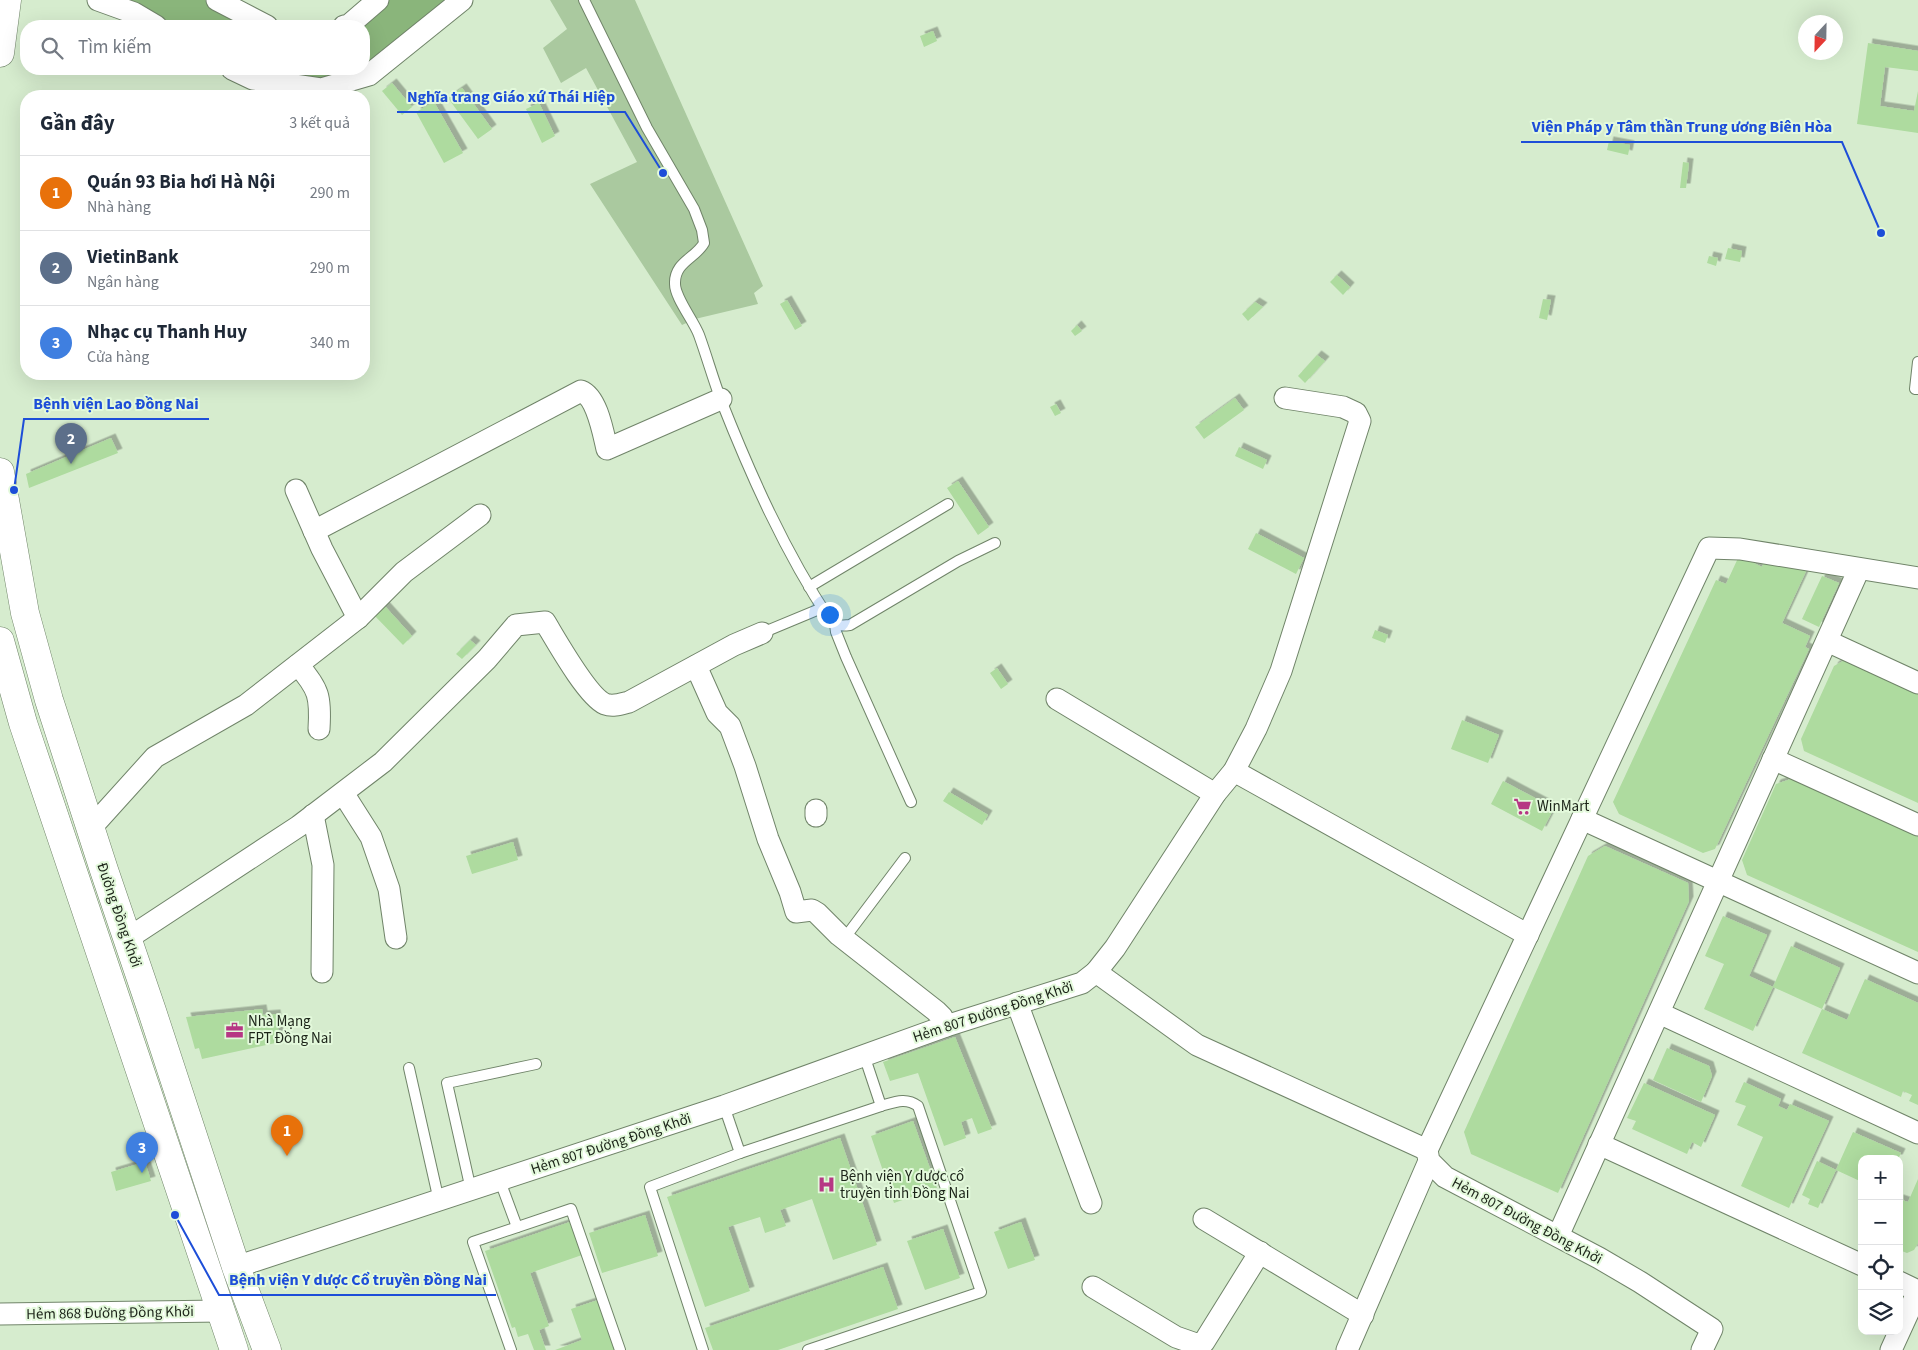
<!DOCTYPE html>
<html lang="vi">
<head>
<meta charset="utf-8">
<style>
  body { margin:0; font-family:"Source Sans 3",sans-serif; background:#f2f2f3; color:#1f2937 }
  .controls { position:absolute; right:15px; bottom:15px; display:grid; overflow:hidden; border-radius:10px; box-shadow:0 5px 20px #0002 }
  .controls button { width:45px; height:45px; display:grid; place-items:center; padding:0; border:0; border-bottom:1px solid #e0e1e3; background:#fff; color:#1f2937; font:25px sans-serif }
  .compass { position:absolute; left:1798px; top:15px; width:45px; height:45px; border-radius:50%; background:#fff; box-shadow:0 5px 20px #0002; rotate:202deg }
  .you { position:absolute; left:829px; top:614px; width:18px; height:18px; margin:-12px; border:4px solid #fff; border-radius:50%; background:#1a73e8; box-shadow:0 0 0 8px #1a73e833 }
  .badge { display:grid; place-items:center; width:32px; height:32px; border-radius:50%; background:#b63784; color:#fff; font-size:16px; font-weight:700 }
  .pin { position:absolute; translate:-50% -41px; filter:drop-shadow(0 1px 2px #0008) }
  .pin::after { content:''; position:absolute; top:26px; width:18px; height:15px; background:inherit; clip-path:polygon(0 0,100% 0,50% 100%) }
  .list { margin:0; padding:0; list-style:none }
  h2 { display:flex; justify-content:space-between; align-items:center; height:65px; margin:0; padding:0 20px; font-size:21px }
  h2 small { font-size:16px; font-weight:400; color:#747a83 }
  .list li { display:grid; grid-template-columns:32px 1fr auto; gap:15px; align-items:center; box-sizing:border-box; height:75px; padding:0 20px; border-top:1px solid #e0e1e3 }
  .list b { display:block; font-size:19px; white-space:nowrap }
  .list p { margin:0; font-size:16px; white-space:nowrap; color:#747a83 }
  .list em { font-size:16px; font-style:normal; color:#747a83 }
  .icon { flex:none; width:28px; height:28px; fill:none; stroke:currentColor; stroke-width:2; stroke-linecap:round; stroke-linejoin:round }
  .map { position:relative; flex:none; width:1918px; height:1350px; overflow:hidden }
  .search { position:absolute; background:#fff; box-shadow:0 5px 20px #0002; left:20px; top:20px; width:350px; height:55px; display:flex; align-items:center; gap:12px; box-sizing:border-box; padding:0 18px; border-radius:20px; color:#747a83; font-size:19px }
  .panel { position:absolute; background:#fff; box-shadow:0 5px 20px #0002; left:20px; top:90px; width:350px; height:290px; border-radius:20px }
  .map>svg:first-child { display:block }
  .green { fill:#aac99f }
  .water { fill:#8ab57b }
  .building { fill:#aedb9f; filter:url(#shadow) }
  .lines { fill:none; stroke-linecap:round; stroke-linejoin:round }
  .lane-casing { stroke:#708469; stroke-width:12 }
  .street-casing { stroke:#708469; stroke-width:23 }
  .secondary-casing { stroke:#708469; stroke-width:29 }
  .lane { stroke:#fff; stroke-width:10 }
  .street { stroke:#fff; stroke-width:21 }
  .secondary { stroke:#fff; stroke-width:28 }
  .labels { text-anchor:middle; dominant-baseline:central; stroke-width:4; stroke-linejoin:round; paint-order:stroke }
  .poi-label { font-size:15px; fill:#1c2419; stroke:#e3f9db; text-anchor:start }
  .street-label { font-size:15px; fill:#1c2419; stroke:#e3f9db }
  .leader { fill:none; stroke:#1d4ed8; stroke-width:2 }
  .callout-dot { fill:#1d4ed8; stroke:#e3f9db; stroke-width:2 }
  .callout-label { font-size:16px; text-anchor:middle; font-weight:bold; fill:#1d4ed8; stroke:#e3f9db; stroke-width:4; stroke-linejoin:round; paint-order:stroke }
</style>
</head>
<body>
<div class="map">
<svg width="1918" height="1350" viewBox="0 0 1918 1350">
  <defs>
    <filter id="shadow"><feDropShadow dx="4.5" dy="-4.5" stdDeviation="0" flood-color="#0004"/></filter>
  </defs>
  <rect width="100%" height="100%" fill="#d6ecce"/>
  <polygon class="green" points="550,0 635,0 763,286 754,293 758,304 695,319 682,325 590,184 637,162 586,68 561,83 543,48 567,29"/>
  <g class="water">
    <polygon points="116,0 205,0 254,26 168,26 136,7"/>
    <polygon points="388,0 452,0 366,70 321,83 247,69 364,69 364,26"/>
  </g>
  <g class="building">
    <polygon points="933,31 937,41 924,47 920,36"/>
    <polygon points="1868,43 1918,51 1918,71 1885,67 1880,106 1914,111 1918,91 1918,133 1857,124"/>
    <polygon points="392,83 412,107 402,115 382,91"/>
    <polygon points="462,88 492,129 478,139 448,98"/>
    <polygon points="434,102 463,153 444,163 416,112"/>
    <polygon points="539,103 555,136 542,143 526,109"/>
    <polygon points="1609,141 1630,145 1628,155 1607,150"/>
    <polygon points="1683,162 1689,163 1686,188 1680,188"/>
    <polygon points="1728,248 1742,251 1740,262 1725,259"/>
    <polygon points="1709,256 1718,258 1716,266 1707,263"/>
    <polygon points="1337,275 1350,287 1343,295 1330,282"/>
    <polygon points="1543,299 1551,300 1547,320 1539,318"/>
    <polygon points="787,300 802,326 795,330 780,304"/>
    <polygon points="1255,302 1263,307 1248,321 1242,314"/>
    <polygon points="1077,325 1082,331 1075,336 1071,331"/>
    <polygon points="1317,355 1325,361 1305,383 1298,376"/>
    <polygon points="1235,398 1244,410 1204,439 1195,427"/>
    <polygon points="1056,404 1061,413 1055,416 1050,407"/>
    <polygon points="111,438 118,453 29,488 26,474"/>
    <polygon points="1239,447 1267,460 1263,469 1235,456"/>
    <polygon points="958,481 989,527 978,535 947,488"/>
    <polygon points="1256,533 1304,558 1296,574 1248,549"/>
    <polygon points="1739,556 1762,567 1765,560 1807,569 1782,623 1810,636 1805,647 1809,649 1715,849 1703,853 1619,814 1613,802 1716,580 1726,584"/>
    <polygon points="1822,576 1839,583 1819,627 1802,619"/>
    <polygon points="382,603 412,636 403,645 372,613"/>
    <polygon points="1375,630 1388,635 1385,643 1372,638"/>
    <polygon points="470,640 476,645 462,659 456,654"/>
    <polygon points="1845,660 1918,693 1918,803 1804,751 1801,739 1834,666"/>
    <polygon points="997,668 1008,684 1001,689 990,673"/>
    <polygon points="1462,720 1499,735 1488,763 1451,749"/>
    <polygon points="1791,779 1918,837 1918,952 1747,875 1742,860 1776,784"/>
    <polygon points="1503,781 1554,808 1542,831 1491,804"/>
    <polygon points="949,792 988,815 982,825 943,801"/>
    <polygon points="513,842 518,860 472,874 466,856"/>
    <polygon points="1605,846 1688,883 1689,901 1558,1193 1471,1154 1464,1132 1588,856"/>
    <polygon points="1723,916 1767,935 1749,976 1773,987 1791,946 1840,968 1822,1009 1773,987 1753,1031 1704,1009 1724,964 1705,956"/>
    <polygon points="1865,979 1918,1003 1918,1105 1909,1101 1912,1095 1903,1091 1901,1097 1802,1053 1822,1009 1847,1020"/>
    <polygon points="262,1009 263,1015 276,1014 280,1042 202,1059 199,1048 195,1049 186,1017"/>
    <polygon points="955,1037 992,1129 978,1134 972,1118 961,1122 966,1138 944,1146 918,1073 890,1081 883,1062"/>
    <polygon points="1667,1048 1709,1066 1712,1076 1701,1102 1653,1080"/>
    <polygon points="1744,1082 1781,1099 1778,1106 1787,1110 1790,1104 1829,1121 1789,1208 1741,1186 1763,1137 1737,1125 1746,1106 1735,1102"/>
    <polygon points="1644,1083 1715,1115 1701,1147 1692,1142 1687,1154 1632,1129 1636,1121 1627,1118"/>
    <polygon points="913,1121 937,1188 894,1203 871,1136"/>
    <polygon points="1853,1132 1901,1153 1898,1159 1862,1159 1862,1182 1836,1170"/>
    <polygon points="840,1138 877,1245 833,1260 812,1199 780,1210 786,1226 765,1233 760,1217 728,1227 750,1291 705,1307 667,1197"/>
    <polygon points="1817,1161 1836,1170 1818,1208 1808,1204 1810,1199 1802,1195"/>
    <polygon points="145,1162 151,1181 116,1191 111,1172"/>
    <polygon points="1918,1179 1918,1243 1914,1250 1907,1253 1899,1250 1899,1199 1908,1202"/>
    <polygon points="645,1215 658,1256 602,1273 589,1233"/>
    <polygon points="570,1222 582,1255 530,1273 549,1326 539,1330 546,1350 534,1350 528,1334 518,1337 515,1327 512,1328 485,1251"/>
    <polygon points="1021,1222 1035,1260 1008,1269 994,1232"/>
    <polygon points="943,1229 960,1278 925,1290 907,1241"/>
    <polygon points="883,1267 898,1309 778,1350 713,1350 705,1328"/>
    <polygon points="598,1300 616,1350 555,1350 582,1340 571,1309"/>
  </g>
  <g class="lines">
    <defs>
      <g id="lane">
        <path d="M 584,0 L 647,128 L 694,209 L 702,230 L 704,243 C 696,258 674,262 675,284 C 675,298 694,321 699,335 C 707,357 713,379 721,400 C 751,476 785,552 830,620 C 836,626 842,626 850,625 L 958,561 L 995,543"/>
        <polyline points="1918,362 1915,389 1918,389"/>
        <polyline points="809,587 948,504"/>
        <polyline points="835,624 836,632 846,657 911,802"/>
        <polyline points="762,633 822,608"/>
        <polyline points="844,939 905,858"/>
        <polyline points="864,1055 881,1106"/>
        <polyline points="409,1068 439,1201"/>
        <polyline points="724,1106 740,1153"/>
        <polyline points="500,1181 517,1227"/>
        <polyline points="471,1190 447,1083 536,1064"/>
        <polyline points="511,1350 473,1242 571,1209 620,1350"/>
        <path d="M 703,1350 L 650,1187 L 740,1153 L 881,1106 C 895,1102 906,1097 918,1106 L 981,1292 L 808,1350"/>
      </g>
      <g id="street">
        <polyline points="98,0 134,13 156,26"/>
        <polyline points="217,0 267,26"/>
        <polyline points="344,26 349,25 378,0"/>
        <polyline points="232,69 253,79 321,89 369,75 462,0"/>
        <polyline points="296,490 322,549 358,618"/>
        <path d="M 314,531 L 581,391 C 597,397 603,432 607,449 L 721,399"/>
        <polyline points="1827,641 1918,683"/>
        <path d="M 298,665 C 319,689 321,697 319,729"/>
        <polyline points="696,666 717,713 730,726 745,766 768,839 790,892 796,912 812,910 817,913 839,935 936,1011 942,1017 946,1026"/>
        <polyline points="1057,699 1215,794"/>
        <polyline points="1773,759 1918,825"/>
        <polyline points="1234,771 1528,935"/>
        <polyline points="343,793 371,837 389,889 396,938"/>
        <polyline points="816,810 816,816"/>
        <polyline points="313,815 323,865 322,972"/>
        <polyline points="1582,819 1918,973"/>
        <polyline points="90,829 155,757 246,705 358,618 404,572 480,515"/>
        <path d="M 127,939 L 299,826 L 383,762 L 487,659 L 516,625 L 545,622 C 556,640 587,696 605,704 C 613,707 621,704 629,702 L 734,645 L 762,633"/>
        <polyline points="1096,972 1115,948 1215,794 1234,771 1256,729 1281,671 1360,421 1356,413 1343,407 1285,398"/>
        <polyline points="1017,1003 1091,1203"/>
        <polyline points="1659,1013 1918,1133"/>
        <polyline points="1599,1144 1862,1265"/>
        <polyline points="1427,1150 1709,548 1740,549 1918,578"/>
        <polyline points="1427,1150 1429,1161 1445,1177 1599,1258 1640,1282 1712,1329 1702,1350"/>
        <polyline points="1204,1219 1363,1315"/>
        <polyline points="1558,1236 1859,569"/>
        <polyline points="236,1267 724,1106 946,1026 1082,983 1096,972 1197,1045 1427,1150"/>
        <polyline points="1899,1282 1918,1291"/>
        <polyline points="1093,1287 1176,1337 1196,1344 1204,1342 1260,1252"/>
        <polyline points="0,1314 221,1311"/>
        <polyline points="1347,1350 1429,1161"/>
        <polyline points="1891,1350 1918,1291"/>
      </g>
      <g id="secondary">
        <polyline points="0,53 7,0"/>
        <polyline points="0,472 25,613 49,700 104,870 152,1011 236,1267 267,1350"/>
        <polyline points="0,641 23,723 234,1350"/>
      </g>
    </defs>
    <use href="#lane" class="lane-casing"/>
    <use href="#street" class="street-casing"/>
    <use href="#secondary" class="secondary-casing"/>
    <use href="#lane" class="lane"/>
    <use href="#street" class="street"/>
    <use href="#secondary" class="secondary"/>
  </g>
  <defs>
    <symbol id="supermarket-bare" viewBox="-9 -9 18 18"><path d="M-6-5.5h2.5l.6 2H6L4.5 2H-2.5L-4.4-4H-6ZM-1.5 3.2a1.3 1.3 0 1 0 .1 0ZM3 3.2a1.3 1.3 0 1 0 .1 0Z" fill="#b63784" stroke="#e3f9db" stroke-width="2.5" paint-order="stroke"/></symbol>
    <symbol id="office-bare" viewBox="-9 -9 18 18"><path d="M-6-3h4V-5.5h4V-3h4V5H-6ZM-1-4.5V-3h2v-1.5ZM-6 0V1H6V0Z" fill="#b63784" stroke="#e3f9db" stroke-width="2.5" paint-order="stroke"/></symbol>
    <symbol id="hospital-bare" viewBox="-9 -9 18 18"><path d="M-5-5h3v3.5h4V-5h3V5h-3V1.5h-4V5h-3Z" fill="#b63784" stroke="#e3f9db" stroke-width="2.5" paint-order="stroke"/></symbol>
  </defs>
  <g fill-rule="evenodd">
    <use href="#supermarket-bare" x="1510" y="794" width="25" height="25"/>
    <use href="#office-bare" x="222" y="1018" width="25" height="25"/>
    <use href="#hospital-bare" x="814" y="1172" width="25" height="25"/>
  </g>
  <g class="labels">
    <g class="poi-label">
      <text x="1537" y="806">WinMart</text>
      <text x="248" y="1021">Nhà Mạng<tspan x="248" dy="17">FPT Đồng Nai</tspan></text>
      <text x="840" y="1176">Bệnh viện Y dược cổ<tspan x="840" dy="17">truyền tỉnh Đồng Nai</tspan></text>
    </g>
    <g class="street-label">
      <text transform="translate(119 915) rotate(71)">Đường Đồng Khởi</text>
      <text transform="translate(993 1012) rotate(-18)">Hẻm 807 Đường Đồng Khởi</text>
      <text transform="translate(611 1144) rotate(-18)">Hẻm 807 Đường Đồng Khởi</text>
      <text transform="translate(1527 1221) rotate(28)">Hẻm 807 Đường Đồng Khởi</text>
      <text transform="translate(110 1313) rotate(-1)">Hẻm 868 Đường Đồng Khởi</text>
    </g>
  </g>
  <path class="leader" d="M663 173L625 112H397M1881 233L1842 142H1521M14 490L24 419H209M175 1215L219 1295H496"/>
  <g class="callout-dot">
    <circle cx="663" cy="173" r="5"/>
    <circle cx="1881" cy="233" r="5"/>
    <circle cx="14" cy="490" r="5"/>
    <circle cx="175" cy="1215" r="5"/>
  </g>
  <g class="callout-label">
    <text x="511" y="102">Nghĩa trang Giáo xứ Thái Hiệp</text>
    <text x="1682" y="132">Viện Pháp y Tâm thần Trung ương Biên Hòa</text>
    <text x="116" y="409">Bệnh viện Lao Đồng Nai</text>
    <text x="358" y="1285">Bệnh viện Y dược Cổ truyền Đồng Nai</text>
  </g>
</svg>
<div class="controls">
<button>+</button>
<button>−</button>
<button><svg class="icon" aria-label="locate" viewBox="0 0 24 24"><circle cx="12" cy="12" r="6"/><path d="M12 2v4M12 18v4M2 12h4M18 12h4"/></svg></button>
<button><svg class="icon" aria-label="layers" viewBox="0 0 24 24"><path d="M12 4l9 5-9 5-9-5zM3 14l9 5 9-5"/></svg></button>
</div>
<svg class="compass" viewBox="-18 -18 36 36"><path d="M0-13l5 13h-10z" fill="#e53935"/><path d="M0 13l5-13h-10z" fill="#747a83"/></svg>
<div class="you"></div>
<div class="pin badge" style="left:287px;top:1156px;background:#e8710a">1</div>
<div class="pin badge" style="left:71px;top:464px;background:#5c6f8a">2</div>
<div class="pin badge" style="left:142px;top:1173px;background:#3f7fe0">3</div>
<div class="search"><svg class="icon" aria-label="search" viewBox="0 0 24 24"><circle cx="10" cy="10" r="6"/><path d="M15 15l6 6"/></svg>Tìm kiếm</div>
<section class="panel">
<h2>Gần đây<small>3 kết quả</small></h2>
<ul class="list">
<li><span class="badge" style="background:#e8710a">1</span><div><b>Quán 93 Bia hơi Hà Nội</b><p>Nhà hàng</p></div><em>290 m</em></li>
<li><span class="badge" style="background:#5c6f8a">2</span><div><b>VietinBank</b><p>Ngân hàng</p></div><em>290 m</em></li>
<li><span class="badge" style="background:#3f7fe0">3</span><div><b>Nhạc cụ Thanh Huy</b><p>Cửa hàng</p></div><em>340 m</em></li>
</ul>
</section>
</div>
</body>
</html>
